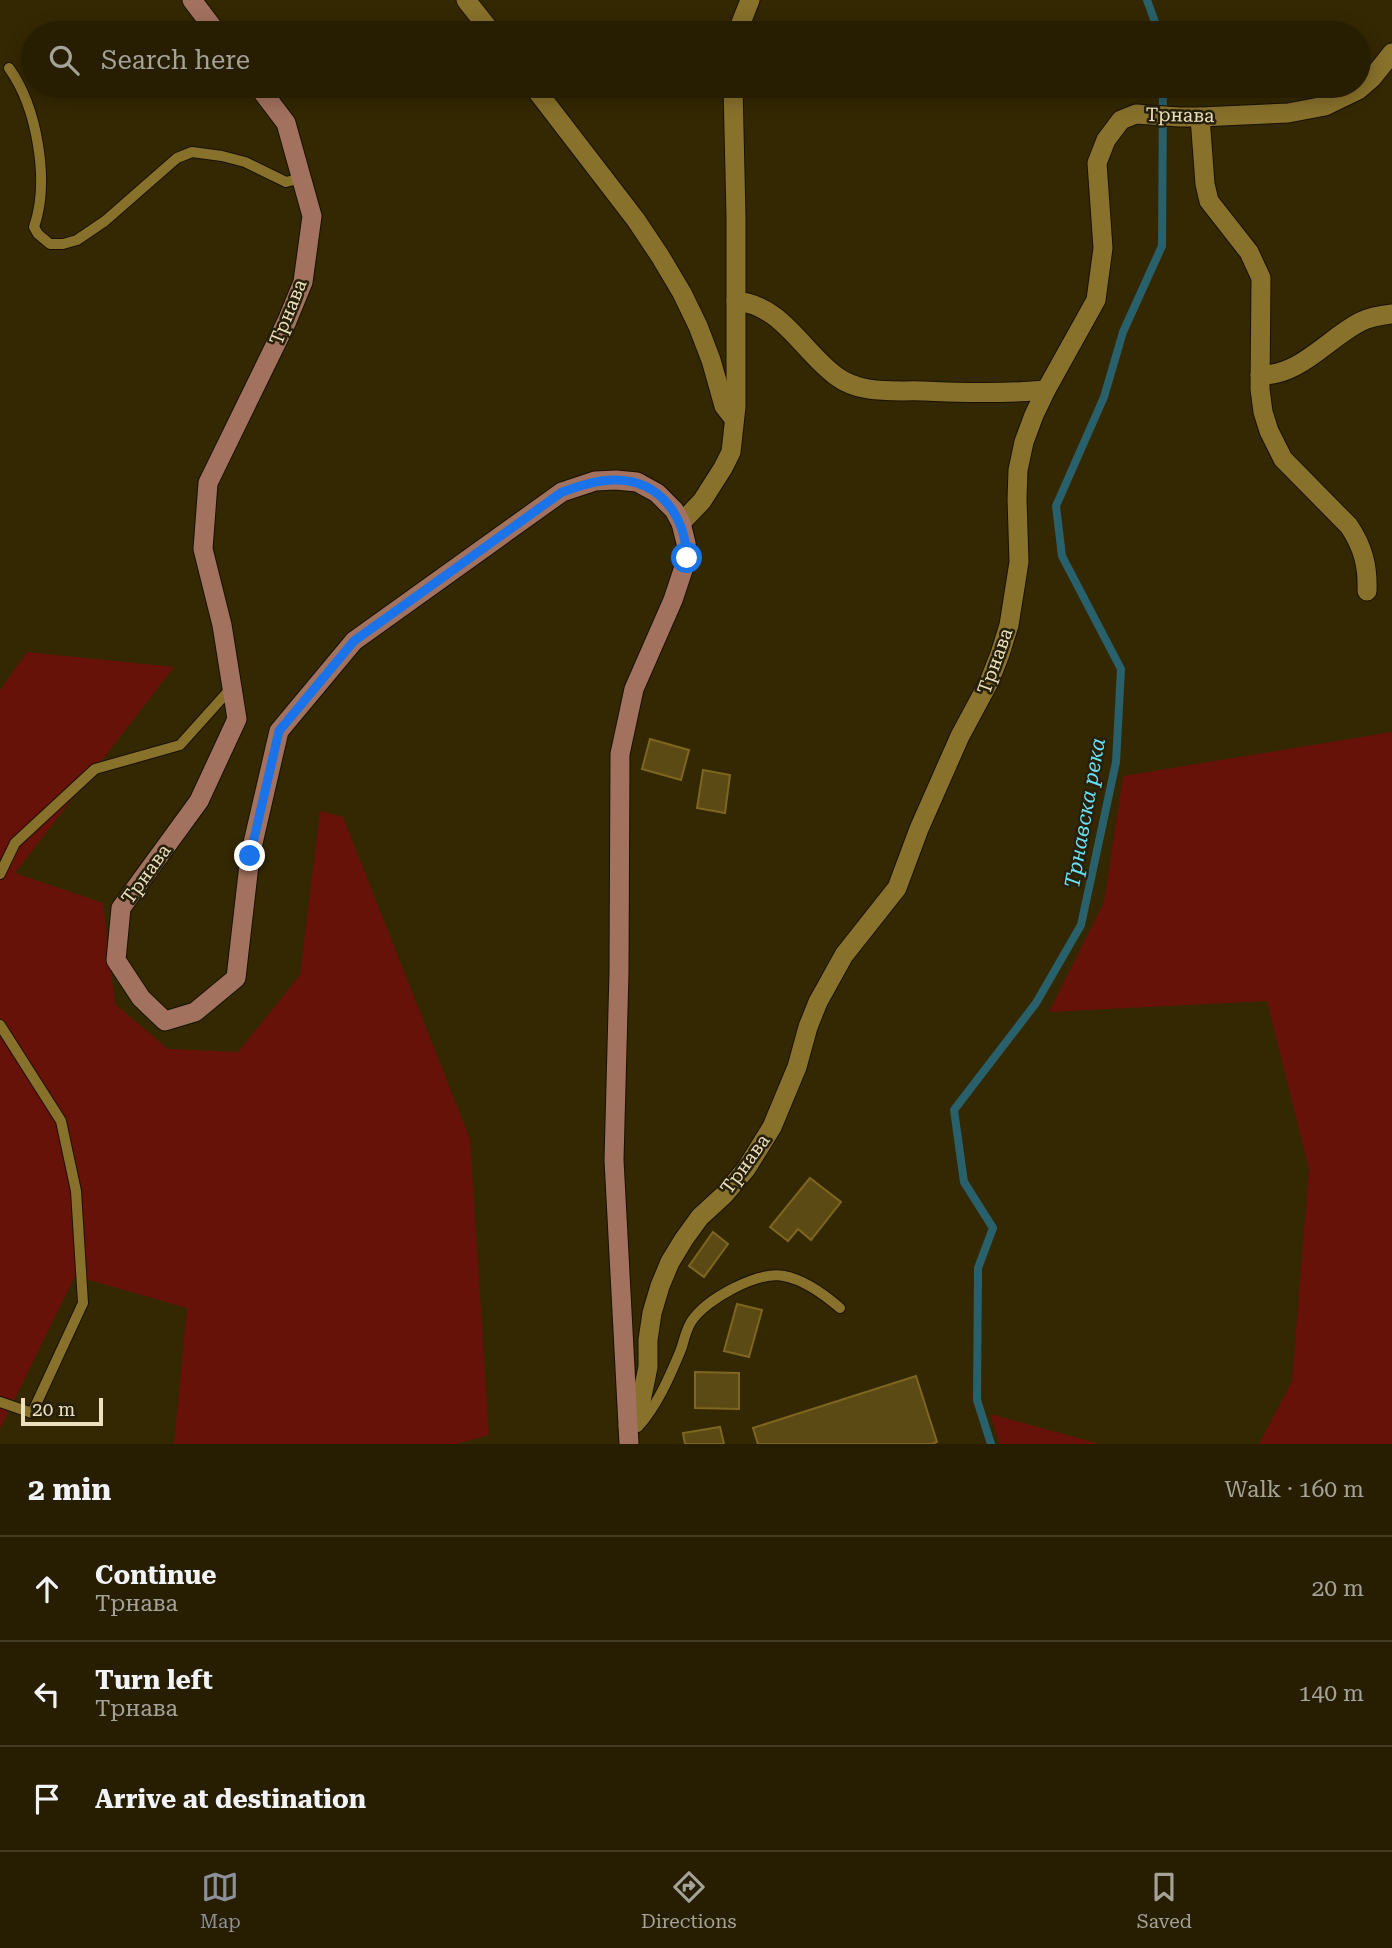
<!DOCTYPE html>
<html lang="en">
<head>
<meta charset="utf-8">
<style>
  body { margin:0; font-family:"Roboto Serif",serif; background:#2f270c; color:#f1f3f6 }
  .scale { position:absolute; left:21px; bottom:18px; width:82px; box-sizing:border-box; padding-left:7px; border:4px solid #ece0be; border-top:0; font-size:19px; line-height:24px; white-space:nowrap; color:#ece0be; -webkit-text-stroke:5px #261f09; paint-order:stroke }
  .stop { position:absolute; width:21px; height:21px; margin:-16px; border:5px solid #1a73e8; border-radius:50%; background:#fff }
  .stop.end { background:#1a73e8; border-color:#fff; box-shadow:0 2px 7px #0008 }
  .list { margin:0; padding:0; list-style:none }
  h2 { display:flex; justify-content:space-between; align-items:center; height:91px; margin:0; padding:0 28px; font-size:30px }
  h2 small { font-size:23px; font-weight:400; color:#a4a299 }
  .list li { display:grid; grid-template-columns:46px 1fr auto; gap:21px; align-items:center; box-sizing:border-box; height:105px; padding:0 28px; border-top:2px solid #433c24 }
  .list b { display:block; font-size:26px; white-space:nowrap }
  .list p { margin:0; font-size:23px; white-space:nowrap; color:#a4a299 }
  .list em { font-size:23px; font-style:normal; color:#a4a299 }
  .icon { flex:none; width:38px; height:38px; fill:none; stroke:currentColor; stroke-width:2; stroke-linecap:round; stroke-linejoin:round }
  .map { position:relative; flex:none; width:1392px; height:1444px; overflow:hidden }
  .search { position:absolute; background:#271e02; box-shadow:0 4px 18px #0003; left:21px; right:21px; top:21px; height:77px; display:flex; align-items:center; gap:18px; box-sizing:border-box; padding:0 24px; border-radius:38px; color:#a4a299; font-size:26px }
  .sheet { height:406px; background:#271e02 }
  nav { display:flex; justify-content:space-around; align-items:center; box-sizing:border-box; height:98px; border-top:2px solid #433c24; background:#271e02; font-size:19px; color:#a4a299 }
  nav a { display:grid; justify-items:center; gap:4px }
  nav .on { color:#8c9099 }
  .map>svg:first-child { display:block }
  .green { fill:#671209 }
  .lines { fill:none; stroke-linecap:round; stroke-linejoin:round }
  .stream { stroke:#28616b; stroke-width:8 }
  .building { fill:#5c4a14; stroke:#7d661f; stroke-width:2 }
  .service-casing { stroke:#181100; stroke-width:12 }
  .minor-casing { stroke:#181100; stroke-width:21 }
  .secondary-casing { stroke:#181100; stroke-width:21 }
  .service { stroke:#88712b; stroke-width:10 }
  .minor { stroke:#88712b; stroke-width:19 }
  .secondary { stroke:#a2725e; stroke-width:19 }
  .route { stroke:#1a73e8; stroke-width:9 }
  .labels { text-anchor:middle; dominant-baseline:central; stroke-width:5; stroke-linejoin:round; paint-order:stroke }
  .street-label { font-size:19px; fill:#ece0be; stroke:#261f09 }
  .water-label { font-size:21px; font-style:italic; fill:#6ae0f4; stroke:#261f09 }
</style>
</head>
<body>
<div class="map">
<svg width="1392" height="1444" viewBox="0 0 1392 1444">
  <rect width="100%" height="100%" fill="#342802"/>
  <g class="green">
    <polygon points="27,652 174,667 15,873 103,903 115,1004 168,1049 238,1052 300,975 320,811 343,817 470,1139 489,1435 457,1444 174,1444 187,1308 75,1276 0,1429 0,690"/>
    <polygon points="1392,732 1392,1444 1259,1444 1292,1381 1309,1169 1267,1001 1049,1012 1104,902 1123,776"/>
    <polygon points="990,1414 1100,1444 1000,1444"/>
  </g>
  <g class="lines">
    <g class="stream">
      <polyline points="1147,0 1159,33"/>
      <polyline points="991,1444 977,1400 978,1268 993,1228 964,1182 954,1110 1036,1003 1081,925 1116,762 1121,669 1062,556 1056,506 1104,397 1123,332 1162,246 1163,86"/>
    </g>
  </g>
  <g class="building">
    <polygon points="650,739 689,750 681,780 642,769"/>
    <polygon points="703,770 730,775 725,813 697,808"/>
    <polygon points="810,1178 841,1202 811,1240 798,1229 788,1241 770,1227"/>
    <polygon points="713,1232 728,1244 704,1277 689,1266"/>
    <polygon points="737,1304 762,1310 749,1357 724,1351"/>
    <polygon points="695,1372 739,1373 739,1409 695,1408"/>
    <polygon points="916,1376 937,1442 932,1444 758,1444 753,1428"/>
    <polygon points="720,1427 724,1444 685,1444 683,1433"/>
  </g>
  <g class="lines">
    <defs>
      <g id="service">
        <path d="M 9,68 C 37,107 50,181 34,227 L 38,234 L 50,244 L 63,244 L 77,240 L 105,221 L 177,158 L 192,152 L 222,156 L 245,162 L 286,182 L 302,178"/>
        <polyline points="0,874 15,843 95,769 180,745 232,687"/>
        <polyline points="0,1025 61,1121 76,1191 83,1303 32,1413 0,1402"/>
        <path d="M 638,1427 C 657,1406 669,1378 680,1352 C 684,1342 685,1332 691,1322 C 706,1299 757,1271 784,1276 C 805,1280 825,1295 840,1308"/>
      </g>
      <g id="minor">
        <polyline points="466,0 492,33"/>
        <polyline points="737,33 750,0"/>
        <polyline points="533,86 636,220 660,256 682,293 698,326 711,360 724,406 734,419"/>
        <path d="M 1200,117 L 1205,184 L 1209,201 L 1249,252 L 1261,278 L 1260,389 L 1263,412 L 1269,431 L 1283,459 L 1349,526 C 1363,547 1368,566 1367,591"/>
        <path d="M 736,301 C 782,305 802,351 836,376 C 861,395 894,390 924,391 C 966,393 1004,394 1046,390"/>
        <path d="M 1260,375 C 1300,376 1327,339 1360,322 C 1370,317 1382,315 1392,314"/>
        <polyline points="681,523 702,501 723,468 731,452 736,407 736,217 733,86"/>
        <polyline points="628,1426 635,1421 640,1406 648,1367 648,1340 652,1313 660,1286 670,1262 684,1239 700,1217 725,1194 746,1169 772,1127 797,1067 808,1027 818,1002 844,955 897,888 919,829 960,736 989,682 1000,654 1009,625 1019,562 1017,499 1018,470 1024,442 1034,415 1046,390 1096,300 1103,248 1097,163 1106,140 1121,120 1136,114 1180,117 1200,117 1288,113 1325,106 1358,90 1372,78 1392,53"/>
      </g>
      <g id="secondary">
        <polyline points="192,0 217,33"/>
        <polyline points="258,86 286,123 312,216 303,282 287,321 208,483 203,549 222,625 237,719 199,801 121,908 116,960 141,998 165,1021 195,1012 236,978 250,856 279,731 354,641 562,492 595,481 616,480 637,482 657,493 674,510 681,523 686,543 687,558 673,600 634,689 620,754 619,972 614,1160 629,1444"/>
      </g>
    </defs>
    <use href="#service" class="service-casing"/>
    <use href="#minor" class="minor-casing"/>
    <use href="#secondary" class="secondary-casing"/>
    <use href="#service" class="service"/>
    <use href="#minor" class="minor"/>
    <use href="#secondary" class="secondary"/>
  </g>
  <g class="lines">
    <path class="route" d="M 250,856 L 279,731 L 354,641 L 562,492 C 580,486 596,480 615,480 C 660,480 685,516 687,558"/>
  </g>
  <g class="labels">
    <g class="street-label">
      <text transform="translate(1180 115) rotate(1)">Трнава</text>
      <text transform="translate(288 312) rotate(-68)">Трнава</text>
      <text transform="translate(995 661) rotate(-70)">Трнава</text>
      <text transform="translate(146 874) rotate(-54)">Трнава</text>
      <text transform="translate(745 1164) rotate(-54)">Трнава</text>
    </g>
    <g class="water-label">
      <text transform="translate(1085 813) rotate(-80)">Трнавска река</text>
    </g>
  </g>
</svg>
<div class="scale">20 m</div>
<div class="stop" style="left:687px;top:558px"></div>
<div class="stop end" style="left:250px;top:856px"></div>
<div class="search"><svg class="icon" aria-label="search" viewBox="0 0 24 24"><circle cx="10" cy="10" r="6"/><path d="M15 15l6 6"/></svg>Search here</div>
</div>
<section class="sheet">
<h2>2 min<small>Walk · 160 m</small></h2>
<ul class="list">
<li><svg class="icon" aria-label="ahead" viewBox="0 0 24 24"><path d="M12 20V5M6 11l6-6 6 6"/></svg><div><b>Continue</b><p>Трнава</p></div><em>20 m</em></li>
<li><svg class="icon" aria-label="left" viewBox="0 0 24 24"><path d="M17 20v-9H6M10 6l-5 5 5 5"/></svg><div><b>Turn left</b><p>Трнава</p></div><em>140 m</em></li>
<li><svg class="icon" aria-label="arrive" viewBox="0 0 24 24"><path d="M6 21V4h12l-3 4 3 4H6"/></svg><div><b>Arrive at destination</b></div></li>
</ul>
</section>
<nav>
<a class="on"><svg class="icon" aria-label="map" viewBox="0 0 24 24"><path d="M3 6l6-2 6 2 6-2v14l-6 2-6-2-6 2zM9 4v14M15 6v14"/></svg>Map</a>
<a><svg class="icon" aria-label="directions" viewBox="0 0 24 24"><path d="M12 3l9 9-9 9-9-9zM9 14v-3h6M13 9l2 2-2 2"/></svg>Directions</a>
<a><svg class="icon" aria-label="saved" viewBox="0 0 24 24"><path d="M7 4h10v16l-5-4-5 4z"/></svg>Saved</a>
</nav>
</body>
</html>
